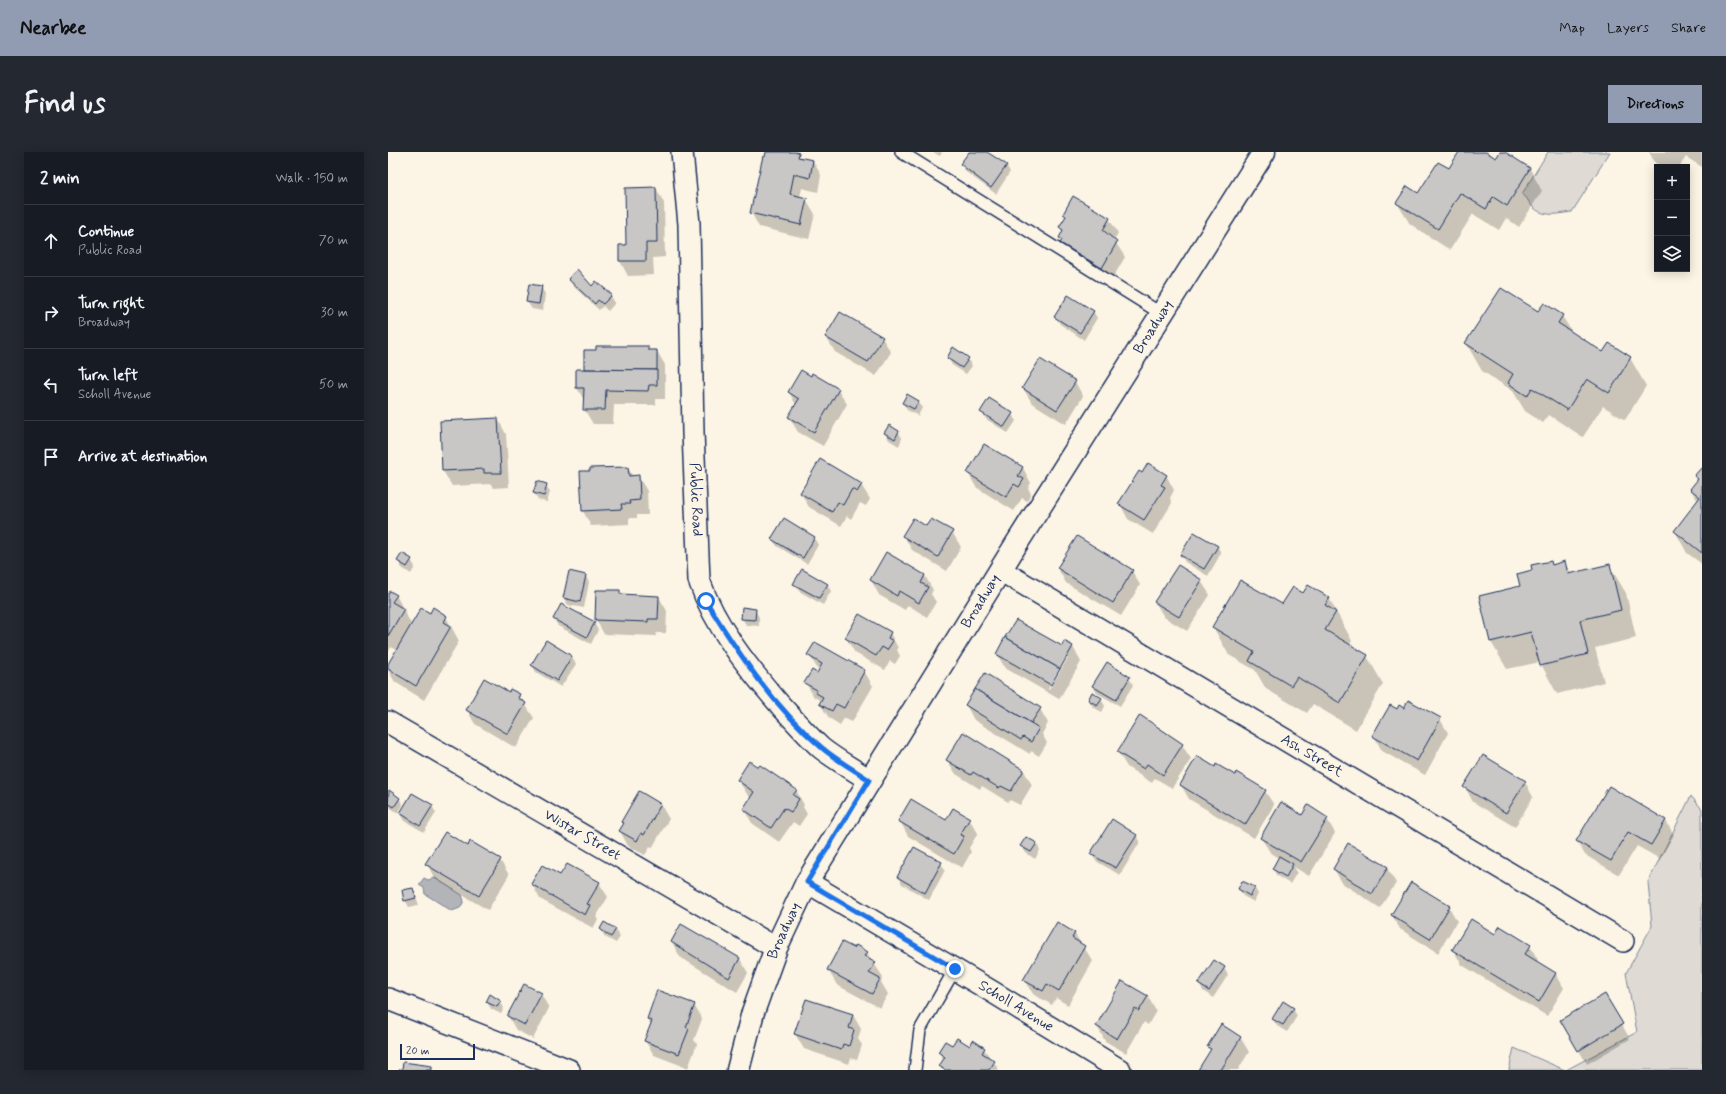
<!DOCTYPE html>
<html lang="en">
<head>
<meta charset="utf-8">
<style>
  body { margin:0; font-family:Mynerve,sans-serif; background:#242831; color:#f1f3f6 }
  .controls { position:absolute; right:12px; top:12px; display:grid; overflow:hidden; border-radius:0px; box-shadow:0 2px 10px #0003 }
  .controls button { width:36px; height:36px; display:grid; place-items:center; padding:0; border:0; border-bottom:1px solid #363941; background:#171b24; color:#f1f3f6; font:20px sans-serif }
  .scale { position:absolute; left:12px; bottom:10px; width:75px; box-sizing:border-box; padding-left:4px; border:2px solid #1b2f5e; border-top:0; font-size:11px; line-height:14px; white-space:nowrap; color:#1b2f5e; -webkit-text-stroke:3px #fcf5e5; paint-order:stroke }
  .stop { position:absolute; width:12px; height:12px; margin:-9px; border:3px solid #1a73e8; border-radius:50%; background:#fff }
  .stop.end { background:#1a73e8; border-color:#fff; box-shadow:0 1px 4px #0008 }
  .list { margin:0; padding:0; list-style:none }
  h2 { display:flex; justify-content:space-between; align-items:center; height:52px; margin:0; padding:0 16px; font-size:17px }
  h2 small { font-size:13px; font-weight:400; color:#9ea1a6 }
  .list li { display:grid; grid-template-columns:26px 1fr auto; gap:12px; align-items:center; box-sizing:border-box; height:72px; padding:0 16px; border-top:1px solid #363941 }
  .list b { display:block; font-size:15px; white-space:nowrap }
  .list p { margin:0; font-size:13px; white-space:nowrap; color:#9ea1a6 }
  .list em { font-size:13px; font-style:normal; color:#9ea1a6 }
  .icon { flex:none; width:22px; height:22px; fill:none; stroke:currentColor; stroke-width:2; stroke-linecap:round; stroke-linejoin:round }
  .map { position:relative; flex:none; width:1314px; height:918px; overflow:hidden; border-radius:0px }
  header { display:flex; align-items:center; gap:24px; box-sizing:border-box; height:56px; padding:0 20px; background:#919bb2; color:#111 }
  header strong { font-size:19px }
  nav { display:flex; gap:22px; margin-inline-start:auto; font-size:14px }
  .intro { display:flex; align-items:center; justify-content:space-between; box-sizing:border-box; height:96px; padding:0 24px }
  h1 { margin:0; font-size:28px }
  .button { padding:10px 18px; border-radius:0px; background:#919bb2; color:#111; font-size:14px; font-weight:700 }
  main { display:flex; gap:24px; padding:0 24px }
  aside { flex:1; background:#171b24; border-radius:0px; box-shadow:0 2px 10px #0003 }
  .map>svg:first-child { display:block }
  .green { fill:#dfdbd4; stroke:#7d8599 }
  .water { fill:#b2b4b8; stroke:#767f94 }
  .shadow { fill:#0003; fill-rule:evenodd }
  .building { fill:#c8c7c6; stroke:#1b2f5e }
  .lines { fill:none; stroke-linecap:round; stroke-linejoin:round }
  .lane-casing { stroke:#1b2f5e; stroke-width:14 }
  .street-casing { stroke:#1b2f5e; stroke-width:24 }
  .secondary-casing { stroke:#1b2f5e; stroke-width:25 }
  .lane { stroke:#fcf5e5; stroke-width:11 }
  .street { stroke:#fcf5e5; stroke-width:21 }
  .secondary { stroke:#fcf5e5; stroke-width:22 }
  .route { stroke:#1a73e8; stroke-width:5 }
  .labels { text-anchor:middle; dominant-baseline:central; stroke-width:3.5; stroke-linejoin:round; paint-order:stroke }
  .street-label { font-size:15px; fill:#1b2f5e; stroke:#fcf5e5 }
</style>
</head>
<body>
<header>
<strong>Nearbee</strong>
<nav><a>Map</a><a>Layers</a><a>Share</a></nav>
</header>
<div class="intro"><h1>Find us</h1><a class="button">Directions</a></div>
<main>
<aside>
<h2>2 min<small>Walk · 150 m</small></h2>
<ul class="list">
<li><svg class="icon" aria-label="ahead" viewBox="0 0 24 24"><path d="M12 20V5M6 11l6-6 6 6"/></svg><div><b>Continue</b><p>Public Road</p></div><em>70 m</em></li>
<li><svg class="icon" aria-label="right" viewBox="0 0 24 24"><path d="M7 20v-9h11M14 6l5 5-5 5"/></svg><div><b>Turn right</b><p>Broadway</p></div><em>30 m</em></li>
<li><svg class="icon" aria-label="left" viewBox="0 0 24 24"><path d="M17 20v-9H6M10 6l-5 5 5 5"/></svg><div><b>Turn left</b><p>Scholl Avenue</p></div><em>50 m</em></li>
<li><svg class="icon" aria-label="arrive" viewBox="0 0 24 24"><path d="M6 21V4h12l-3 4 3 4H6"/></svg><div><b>Arrive at destination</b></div></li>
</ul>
</aside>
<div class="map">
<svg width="1314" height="918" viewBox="0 0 1314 918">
  <rect width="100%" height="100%" fill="#fcf5e5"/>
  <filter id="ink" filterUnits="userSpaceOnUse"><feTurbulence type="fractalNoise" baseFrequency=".025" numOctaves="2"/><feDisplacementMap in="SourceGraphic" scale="8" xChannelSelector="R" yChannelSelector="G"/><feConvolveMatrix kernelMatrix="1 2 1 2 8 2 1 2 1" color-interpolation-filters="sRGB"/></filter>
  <g filter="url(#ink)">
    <g class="green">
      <path d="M 1160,0 L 1222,0 L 1184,60 C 1170,62 1155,66 1144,54 C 1140,50 1140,46 1134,42 Z"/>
      <polygon points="1303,644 1314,657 1314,918 1178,918 1249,880 1238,821 1264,774 1260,730"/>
      <polygon points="1126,896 1177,918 1121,918"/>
    </g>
    <polygon class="water" points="36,726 40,728 47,726 74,743 76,749 72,756 64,759 37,742 36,736 31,733"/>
    <g class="shadow">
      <polygon points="379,0 410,2 413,6 425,9 433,23 430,40 414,36 412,45 418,47 427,62 421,87 371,75 363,60"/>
      <polygon points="545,0 554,0 552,4"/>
      <polygon points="582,0 597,0 618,13 622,20 608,42 578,20 574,12"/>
      <polygon points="1072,0 1096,0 1108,8 1115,0 1142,17 1154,39 1131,75 1118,66 1111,78 1085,62 1062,98 1022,72 1009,51 1030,43 1061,18"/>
      <polygon points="1261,0 1314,0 1314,15 1298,5 1291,15 1273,15 1267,11"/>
      <polygon points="268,36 276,51 277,105 265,106 266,123 240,124 232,109 232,94 239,94"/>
      <polygon points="676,62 721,67 730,81 726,88 737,105 723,129 682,105 672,86 675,80 672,75 678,65"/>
      <polygon points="181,127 223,144 227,151 220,159 215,154 211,158 185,134"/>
      <polygon points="153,135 157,142 155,159 144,157 139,150"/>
      <polygon points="1156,152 1174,164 1184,180 1216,201 1221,193 1242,206 1258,234 1237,268 1215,254 1195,285 1161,263 1155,271 1137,259 1125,239 1094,219 1078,191 1151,161"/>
      <polygon points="705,159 709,166 696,188 672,172 668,165"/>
      <polygon points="438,185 494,186 503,200 488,224 447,200"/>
      <polygon points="259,195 261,199 269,199 277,213 277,247 268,247 268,253 226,253 225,272 205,272 196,257 196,248 189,236 197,218 197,199"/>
      <polygon points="560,206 580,207 584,214 578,222 564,213"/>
      <polygon points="687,230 695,244 678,272 644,251 635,236"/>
      <polygon points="450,238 459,252 435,294 410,280 401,265 408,253 401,240"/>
      <polygon points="530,249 534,256 530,264 519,258 515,251"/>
      <polygon points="594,260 624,262 628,269 620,281 598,267"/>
      <polygon points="110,267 118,282 121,335 105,336 103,332 64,334 55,319 53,270"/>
      <polygon points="510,279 514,286 511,294 501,288 497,281"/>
      <polygon points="597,293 635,316 643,331 640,336 643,342 639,349 634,346 626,359 588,335 580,321"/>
      <polygon points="240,316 245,325 250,324 259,339 260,363 249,363 249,366 241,366 241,372 203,374 195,359 193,320"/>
      <polygon points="1314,316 1314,412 1299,401 1287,379 1310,349 1303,338 1310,329 1308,325"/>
      <path d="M 754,322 L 778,323 L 786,338 L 782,346 L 784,351 L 765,382 L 740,367 L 732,352 ZM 774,329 L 776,329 L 771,337 Z"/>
      <polygon points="158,333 162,340 159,350 150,348 146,341"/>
      <polygon points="473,333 482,347 478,354 472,351 463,367 459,364 453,374 421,355 413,341"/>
      <polygon points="539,376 564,380 573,395 559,419 524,398 516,384"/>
      <polygon points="426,386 430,393 419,412 389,394 384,387"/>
      <polygon points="829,394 833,401 820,424 797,410 793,403"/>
      <polygon points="498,402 537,424 545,438 543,442 548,450 539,465 520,453 517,458 491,443 483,428"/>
      <polygon points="23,408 27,415 23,422 14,416 10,409"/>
      <polygon points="1176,410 1184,423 1221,413 1238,441 1248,486 1207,496 1216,530 1169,542 1152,510 1119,517 1103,490 1133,435 1164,414"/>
      <polygon points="670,417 744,419 752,433 733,464 678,431"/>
      <polygon points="197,423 201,430 196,456 180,453 176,446"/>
      <polygon points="813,429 822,443 799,479 776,465 767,450"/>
      <polygon points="407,432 439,432 443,439 435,453 411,439"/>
      <polygon points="231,439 233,443 271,445 279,459 278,481 268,481 268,484 216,482 208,468"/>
      <polygon points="8,443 24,474 42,463 58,465 71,489 36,548 7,530 0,518 0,514 9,499 3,495 0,501 0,444"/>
      <polygon points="916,443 941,446 964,489 961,493 979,504 995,532 968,578 925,552 919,561 878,537 867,518 841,503 825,475 895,454"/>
      <polygon points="367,458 371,465 371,474 358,473 354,466"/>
      <polygon points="166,467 206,471 210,478 203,492 170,474"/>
      <polygon points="502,481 510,496 509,498 512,504 507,512 502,509 497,518 467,501 458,486"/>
      <polygon points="158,490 184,505 188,512 173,535 148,520 144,513"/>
      <path d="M 677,490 L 685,495 L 693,510 L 671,547 L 617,516 L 609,502 L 674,495 ZM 678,506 L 680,506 L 661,538 L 660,537 Z"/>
      <polygon points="427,491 476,519 485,534 464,570 456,566 452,573 441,566 432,552 434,549 426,545 418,531 431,519 421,503"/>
      <polygon points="597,522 652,557 660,571 654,582 659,591 651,604 643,599 642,602 586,568 578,553"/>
      <polygon points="741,526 745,533 732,554 709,541 705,534"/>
      <polygon points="121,541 131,543 146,566 128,596 87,572 79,558"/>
      <polygon points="713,547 717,554 714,560 705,555 701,548"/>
      <polygon points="1016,557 1052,567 1060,581 1037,623 994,599 986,584 1009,558"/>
      <polygon points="575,581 636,619 644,633 632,653 622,648 620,650 594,634 592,637 568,622 559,608"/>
      <polygon points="794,593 803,607 784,636 767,626 764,631 739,615 730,600"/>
      <polygon points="350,628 408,638 416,653 415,655 419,662 411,674 405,670 391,690 364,671 356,657 363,646 359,642"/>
      <polygon points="1137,630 1145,645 1127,675 1085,650 1077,635"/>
      <polygon points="793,633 877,639 886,653 866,686 801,647"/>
      <polygon points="1221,635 1278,669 1286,683 1272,707 1249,694 1231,723 1197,703 1189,689"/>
      <polygon points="1,640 11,646 15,653 10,661 0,654"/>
      <polygon points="251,640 273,653 281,667 264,696 262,695 257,703 240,694 232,679 236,672 235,670"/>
      <polygon points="44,654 48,661 36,680 17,669 13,662"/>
      <polygon points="914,664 939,667 947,681 921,724 906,715 909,720 902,732 889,724 885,717 891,706 882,700 873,686"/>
      <polygon points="581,667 590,681 581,696 583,700 574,716 520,684 512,669"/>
      <polygon points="748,683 752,690 732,723 708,709 704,702"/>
      <polygon points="648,691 652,698 647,707 638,701 633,694"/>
      <polygon points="80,695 112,708 121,723 100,758 47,727 39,712"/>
      <polygon points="553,711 557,718 541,748 514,732 510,725"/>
      <polygon points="999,716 1008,731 992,756 954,731 946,717"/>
      <polygon points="173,725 211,731 220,745 208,765 210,768 205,776 152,747 144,732"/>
      <polygon points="866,735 870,742 866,750 855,744 851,737"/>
      <polygon points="25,737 31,753 21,755 17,748"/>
      <polygon points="1061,755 1069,769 1050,801 1012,777 1004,763"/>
      <polygon points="217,771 228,778 232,785 228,791 217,785 213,778"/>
      <polygon points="294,774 352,807 360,821 349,840 292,805 284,790"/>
      <polygon points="686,781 705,809 680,853 668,846 664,853 645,842 637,828"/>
      <polygon points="1107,783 1142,794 1150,808 1149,811 1168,822 1176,836 1159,864 1074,813 1065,798"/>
      <polygon points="466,798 479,801 495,825 493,830 500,842 492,856 449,833 440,818"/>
      <polygon points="836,816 840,823 825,846 815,839 811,832"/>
      <polygon points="153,842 161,856 145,887 128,878 120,864"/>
      <polygon points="1217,843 1242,887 1199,912 1173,868"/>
      <polygon points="760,845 768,859 760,873 756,870 738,901 717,889 709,874"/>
      <polygon points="112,849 116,856 113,862 103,857 99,850"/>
      <polygon points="306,853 314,867 306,888 309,892 300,916 266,903 257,889 263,873 260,867"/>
      <polygon points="905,857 909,864 899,880 889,874 885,867"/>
      <polygon points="465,863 473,877 470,887 474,893 469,908 463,906 461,912 416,897 407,882"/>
      <polygon points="852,885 861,900 850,918 811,918 823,898 821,895"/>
      <polygon points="565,895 596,897 611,918 554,918 552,914 556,909 551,900"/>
    </g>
    <g class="building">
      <polygon points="378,0 408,0 411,1 410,5 425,8 422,26 406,22 402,42 419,46 413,73 362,61 375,4 377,5"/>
      <polygon points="581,0 599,0 619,13 603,36 572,12"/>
      <polygon points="1071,0 1098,0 1108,6 1112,0 1117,0 1142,16 1119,54 1105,45 1098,57 1072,41 1050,77 1008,51 1019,34 1030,41 1050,10 1061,16"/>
      <polygon points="268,35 269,91 258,91 258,109 231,109 231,93 238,93 237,36"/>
      <polygon points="685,44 722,66 715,78 729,90 714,116 672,91 674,88 671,86 675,78 671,75 678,64 675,62"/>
      <polygon points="189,117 204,134 208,129 224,143 215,152 210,148 207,152 180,127"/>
      <polygon points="141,132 154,134 151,152 138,150"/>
      <polygon points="1113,136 1150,159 1156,151 1175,163 1170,171 1215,200 1221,191 1243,205 1221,241 1199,227 1179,258 1144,236 1139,244 1120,231 1125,222 1077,191"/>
      <polygon points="680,143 706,159 692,181 666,165"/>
      <polygon points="452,160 495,185 480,210 437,185"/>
      <polygon points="208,194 260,194 260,198 269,198 269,218 196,217 196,198 208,198"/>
      <polygon points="565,195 581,206 574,216 559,206"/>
      <polygon points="652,207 688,229 669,258 634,236"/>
      <polygon points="188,217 269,218 269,233 261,233 260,239 218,238 217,258 195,258 196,236 188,236"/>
      <polygon points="413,218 423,224 424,221 451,237 426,280 400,265 411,247 400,240"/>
      <polygon points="519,242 531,249 526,257 514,251"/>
      <polygon points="601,246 625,261 616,275 592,260"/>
      <polygon points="110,266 113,321 96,321 96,317 54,319 52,269"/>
      <polygon points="501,273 511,279 507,287 496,281"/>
      <polygon points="596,292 635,315 630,324 636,327 631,335 626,332 618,345 579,321"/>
      <polygon points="432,307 474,332 469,340 464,337 455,353 450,350 444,360 412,341"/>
      <polygon points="760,311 779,323 773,333 777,335 756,368 730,352 751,319 754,321"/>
      <polygon points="240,315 241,324 251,323 252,348 241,349 242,352 233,352 234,357 194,359 192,319 202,319 202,316"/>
      <polygon points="1314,315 1314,401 1286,379 1312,345 1302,337 1310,327 1306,324"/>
      <polygon points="149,329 159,332 156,344 145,341"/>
      <polygon points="396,366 427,385 415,406 383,387"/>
      <polygon points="525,366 538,374 543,367 565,379 550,405 514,384"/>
      <polygon points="806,380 830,394 816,417 792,403"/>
      <polygon points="689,384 745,418 725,451 669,416"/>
      <polygon points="498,400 537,423 533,431 540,435 531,451 511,439 509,444 482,428"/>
      <polygon points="14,401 24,407 19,415 9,409"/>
      <polygon points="1163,409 1164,413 1177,409 1180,422 1222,412 1233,458 1192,468 1200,502 1152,514 1143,480 1102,490 1091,444 1132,434 1129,422 1144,418 1143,413"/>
      <polygon points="790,413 814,428 791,465 766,450"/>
      <polygon points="414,417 440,432 431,446 405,432"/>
      <polygon points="181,419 198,423 192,450 175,446"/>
      <polygon points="852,428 894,452 905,435 915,441 920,433 942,446 937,453 948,460 937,478 980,503 952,551 909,525 903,534 861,509 866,500 824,475"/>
      <polygon points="208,438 232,438 232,442 271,444 270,467 260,467 260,470 207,468"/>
      <polygon points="2,439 9,443 4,450 16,457 0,484 0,443"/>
      <polygon points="173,452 207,470 199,485 165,467"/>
      <polygon points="45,455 59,464 56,470 63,474 28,534 0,517 0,512 33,456 42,461"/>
      <polygon points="354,455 368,457 367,468 353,467"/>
      <polygon points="471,462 503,480 500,486 505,489 499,498 494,495 488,504 457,486"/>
      <polygon points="628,468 674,494 676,489 685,494 672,517 617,485"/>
      <polygon points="617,485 672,517 663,533 608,502"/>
      <polygon points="158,488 184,504 169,529 143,513"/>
      <polygon points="427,490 477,518 456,556 448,552 444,559 431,552 435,545 428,541 429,538 416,531 424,518 429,521 434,512 419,503"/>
      <polygon points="719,510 742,525 728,548 704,534"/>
      <polygon points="597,521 653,556 643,571 587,537"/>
      <polygon points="96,526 121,540 122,537 132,542 130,546 138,551 120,582 78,558"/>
      <polygon points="587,537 651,576 643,590 635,585 633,588 577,553"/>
      <polygon points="704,540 714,546 709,553 700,548"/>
      <polygon points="1020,548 1053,566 1029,609 984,584 1002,553 1009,557 1011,553 1016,556"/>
      <polygon points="752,563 795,592 775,623 759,612 756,617 729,600"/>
      <polygon points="575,580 636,618 623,639 613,634 611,636 585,620 583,623 558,608"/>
      <polygon points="1095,603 1138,629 1118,661 1075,635"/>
      <polygon points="809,604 827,615 828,612 847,623 848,620 878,638 857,673 792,633"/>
      <polygon points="361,609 370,615 372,613 409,638 405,643 411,647 403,660 396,656 383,676 355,657 366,640 349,628"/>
      <polygon points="1221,634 1278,668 1263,693 1240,680 1223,709 1188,689"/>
      <polygon points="1,638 12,646 6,655 0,651"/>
      <polygon points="251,639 273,652 256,683 253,681 249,689 231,679 236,671 233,670"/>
      <polygon points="24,641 45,653 32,674 12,661"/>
      <polygon points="523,647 558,668 565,656 582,666 572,683 576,684 566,702 510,669"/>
      <polygon points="893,650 914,663 920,653 940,666 913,710 872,686"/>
      <polygon points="724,667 749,683 728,716 702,702"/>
      <polygon points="57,680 80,694 82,689 113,707 91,744 37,712"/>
      <polygon points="638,685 649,691 643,700 632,694"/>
      <polygon points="960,691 1000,715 984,742 945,717"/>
      <polygon points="526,695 554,710 537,741 509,725"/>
      <polygon points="891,704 905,712 898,725 884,717"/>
      <polygon points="179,712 212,730 199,752 202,753 197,763 143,732 154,713 172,723"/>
      <polygon points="854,729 867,735 862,744 850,737"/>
      <polygon points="1023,730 1062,754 1042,787 1003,763"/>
      <polygon points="25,736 28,746 16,749 14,738"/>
      <polygon points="1083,767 1107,782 1112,774 1143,793 1137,802 1168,821 1151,850 1064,798"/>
      <polygon points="216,770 228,777 223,785 212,777"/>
      <polygon points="669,770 687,781 684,786 697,794 671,839 659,832 655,839 635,828"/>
      <polygon points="293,772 352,806 341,826 283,790"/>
      <polygon points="454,790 466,796 468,793 480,800 477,804 488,810 481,821 492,827 484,842 439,818"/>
      <polygon points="826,808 837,815 821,839 810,832"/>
      <polygon points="734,829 760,844 751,859 747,856 729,887 708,874"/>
      <polygon points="136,832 154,841 137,873 119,864"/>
      <polygon points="269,838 307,852 298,875 301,877 291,902 256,889 264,869 259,867"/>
      <polygon points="102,842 113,849 109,855 98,850"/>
      <polygon points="1217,842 1235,872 1190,899 1172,868"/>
      <polygon points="418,847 465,862 461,876 466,878 461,894 455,892 453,898 406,882"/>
      <polygon points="895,849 906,856 895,873 884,867"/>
      <polygon points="833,872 853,885 833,918 810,918 823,897 819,895"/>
      <polygon points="569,886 582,894 585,888 597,896 594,901 607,909 601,918 557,918 551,914 557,905 550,900 557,889 564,893"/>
      <polygon points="15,910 44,914 44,918 11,918 14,918"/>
    </g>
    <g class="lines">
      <defs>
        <g id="lane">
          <polyline points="513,0 774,162"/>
          <polyline points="527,918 532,878 567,817"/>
        </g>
        <g id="street">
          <path id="s1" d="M 294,0 L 301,72 L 305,280 L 311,428 C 327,475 361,517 393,554 C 406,568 419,583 433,596 C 448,608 465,617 481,628"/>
          <path id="s2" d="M 612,418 L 1235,789"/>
          <path id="s3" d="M 0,570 L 388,796"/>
          <path id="s4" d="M 419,730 L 603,839 L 732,918"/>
          <polyline points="0,847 181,918"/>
        </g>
        <g id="secondary">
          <path id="s5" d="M 350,918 L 365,860 L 388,796 L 419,730 L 629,391 L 876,0"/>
        </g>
      </defs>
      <use href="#lane" class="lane-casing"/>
      <use href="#street" class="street-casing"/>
      <use href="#secondary" class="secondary-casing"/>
      <use href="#lane" class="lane"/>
      <use href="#street" class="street"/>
      <use href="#secondary" class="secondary"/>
    </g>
  </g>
  <g class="lines" filter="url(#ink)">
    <path class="route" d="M 318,449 C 350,501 386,555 433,595 C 448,608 465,617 481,628 L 419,730 L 567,817"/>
  </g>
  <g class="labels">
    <g class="street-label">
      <text stroke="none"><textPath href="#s5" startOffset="855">Broadway</textPath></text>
      <text stroke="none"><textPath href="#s1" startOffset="348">Public Road</textPath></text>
      <text stroke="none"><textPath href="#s5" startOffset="531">Broadway</textPath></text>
      <text stroke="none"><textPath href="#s2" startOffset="363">Ash Street</textPath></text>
      <text stroke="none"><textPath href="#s3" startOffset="225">Wistar Street</textPath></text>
      <text stroke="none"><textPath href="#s5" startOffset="147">Broadway</textPath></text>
      <text stroke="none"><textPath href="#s4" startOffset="243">Scholl Avenue</textPath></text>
    </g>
  </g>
</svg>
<div class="controls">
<button>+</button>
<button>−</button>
<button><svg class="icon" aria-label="layers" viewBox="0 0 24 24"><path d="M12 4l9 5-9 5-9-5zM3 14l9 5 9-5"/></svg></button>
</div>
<div class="scale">20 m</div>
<div class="stop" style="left:318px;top:449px"></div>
<div class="stop end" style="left:567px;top:817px"></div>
</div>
</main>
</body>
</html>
